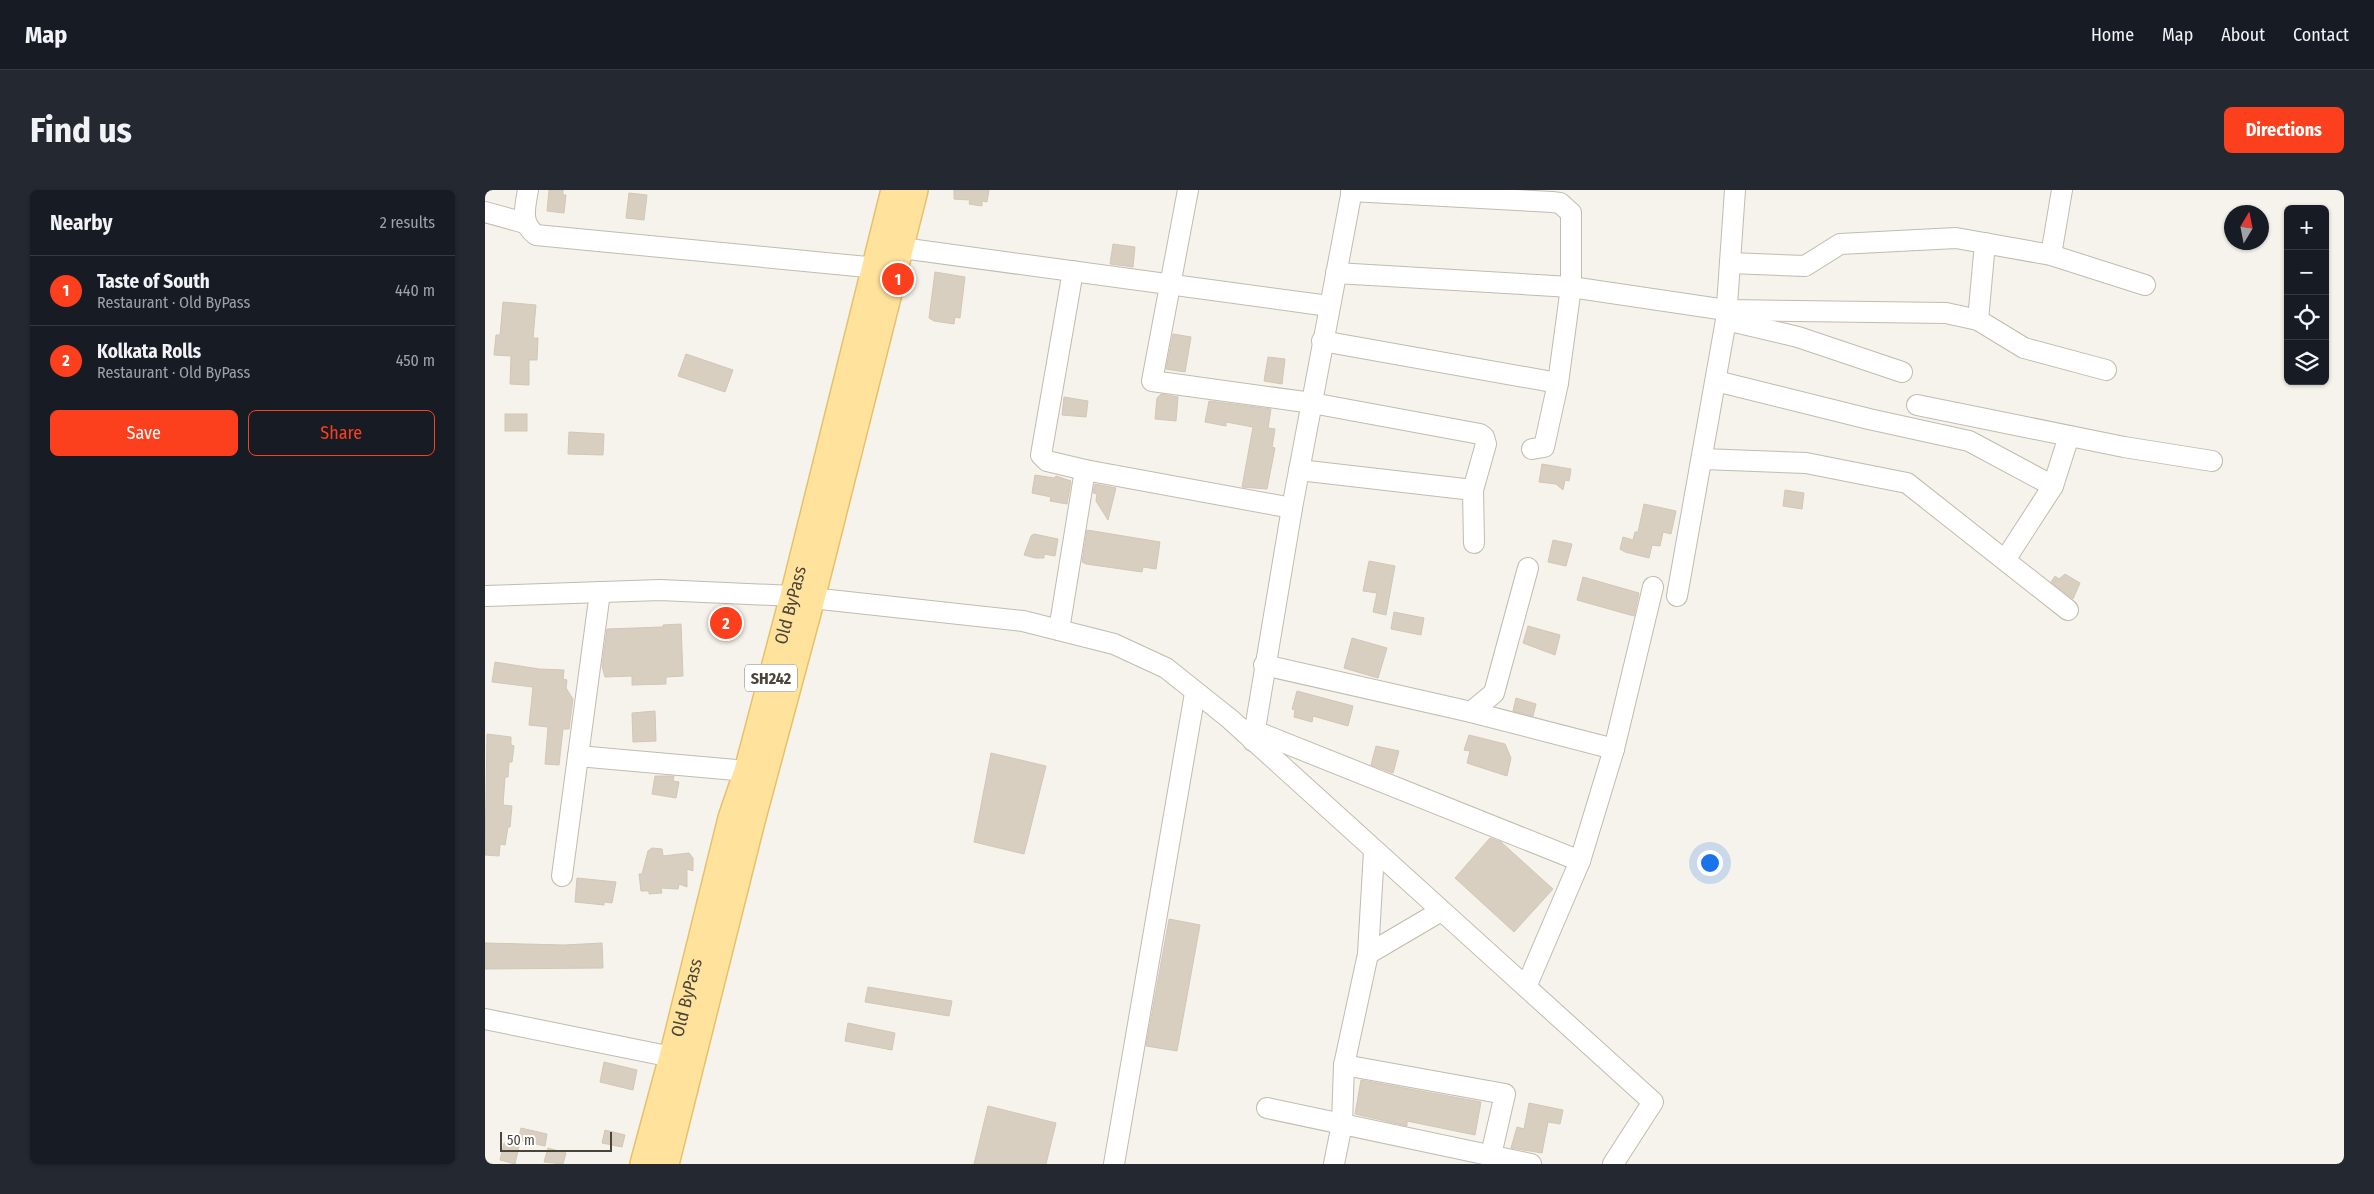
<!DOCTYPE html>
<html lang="en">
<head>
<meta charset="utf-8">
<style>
  body { margin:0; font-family:"Fira Sans Condensed",sans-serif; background:#242831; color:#f1f3f6 }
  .controls { position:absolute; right:15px; top:15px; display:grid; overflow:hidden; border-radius:8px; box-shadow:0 1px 4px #0004 }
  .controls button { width:45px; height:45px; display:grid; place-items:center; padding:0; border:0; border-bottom:1px solid #363941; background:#171b24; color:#f1f3f6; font:25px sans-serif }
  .compass { position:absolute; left:1739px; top:15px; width:45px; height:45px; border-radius:50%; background:#171b24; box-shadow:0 1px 4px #0004; rotate:10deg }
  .scale { position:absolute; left:15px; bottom:12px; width:112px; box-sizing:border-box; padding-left:5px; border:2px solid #4b4439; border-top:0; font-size:14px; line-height:18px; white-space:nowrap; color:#4b4439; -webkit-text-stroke:4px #fff; paint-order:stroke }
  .you { position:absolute; left:1224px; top:672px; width:18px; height:18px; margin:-12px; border:4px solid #fff; border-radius:50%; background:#1a73e8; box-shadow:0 0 0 8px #1a73e833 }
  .badge { display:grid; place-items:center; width:32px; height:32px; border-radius:50%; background:#fc3f1d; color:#fff; font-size:16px; font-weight:700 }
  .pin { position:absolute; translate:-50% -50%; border:2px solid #fff; box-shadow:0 1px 5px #0006 }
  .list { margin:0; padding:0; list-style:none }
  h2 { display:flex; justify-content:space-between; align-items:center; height:65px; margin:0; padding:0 20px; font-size:21px }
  h2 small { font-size:16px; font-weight:400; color:#9ea1a6 }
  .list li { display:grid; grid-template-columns:32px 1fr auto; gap:15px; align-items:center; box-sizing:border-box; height:70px; padding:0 20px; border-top:1px solid #363941 }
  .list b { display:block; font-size:19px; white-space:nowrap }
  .list p { margin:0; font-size:16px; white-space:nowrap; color:#9ea1a6 }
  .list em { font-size:16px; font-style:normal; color:#9ea1a6 }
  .actions { display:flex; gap:10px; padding:15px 20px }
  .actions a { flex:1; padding:11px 0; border:1px solid #fc3f1d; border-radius:8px; text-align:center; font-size:18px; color:#fc3f1d }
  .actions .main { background:#fc3f1d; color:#fff }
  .icon { flex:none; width:28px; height:28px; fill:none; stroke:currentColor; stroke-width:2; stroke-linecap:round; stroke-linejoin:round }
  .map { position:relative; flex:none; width:1859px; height:974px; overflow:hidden; border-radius:8px }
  header { display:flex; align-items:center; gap:30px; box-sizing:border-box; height:70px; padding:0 25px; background:#171b24; border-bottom:1px solid #363941 }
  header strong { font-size:24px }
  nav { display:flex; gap:28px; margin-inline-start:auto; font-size:18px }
  .intro { display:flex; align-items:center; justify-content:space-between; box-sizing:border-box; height:120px; padding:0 30px }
  h1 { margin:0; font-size:35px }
  .button { padding:12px 22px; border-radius:8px; background:#fc3f1d; color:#fff; font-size:18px; font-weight:700 }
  main { display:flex; gap:30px; padding:0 30px }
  aside { flex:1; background:#171b24; border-radius:8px; box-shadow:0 1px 4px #0004 }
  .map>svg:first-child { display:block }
  .building { fill:#d8cfc1; stroke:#d3c7b4 }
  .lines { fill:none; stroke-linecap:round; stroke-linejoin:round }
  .minor-casing { stroke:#c2bbae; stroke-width:22 }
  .major-casing { stroke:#e6c16a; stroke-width:28 }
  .minor { stroke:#fff; stroke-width:20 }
  .major { stroke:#ffe39c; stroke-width:25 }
  .labels { text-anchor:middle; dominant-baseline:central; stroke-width:5; stroke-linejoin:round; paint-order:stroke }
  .shield { fill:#fff; stroke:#817c74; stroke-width:1 }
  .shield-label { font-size:16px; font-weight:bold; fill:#4b4439 }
  .street-label { font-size:18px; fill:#4b4439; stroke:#fff }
</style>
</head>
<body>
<header>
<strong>Map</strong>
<nav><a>Home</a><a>Map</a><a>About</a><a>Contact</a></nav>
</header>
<div class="intro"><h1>Find us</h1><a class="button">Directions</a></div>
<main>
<aside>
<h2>Nearby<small>2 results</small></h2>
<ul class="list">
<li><span class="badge">1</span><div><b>Taste of South</b><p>Restaurant · Old ByPass</p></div><em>440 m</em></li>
<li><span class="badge">2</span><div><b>Kolkata Rolls</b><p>Restaurant · Old ByPass</p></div><em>450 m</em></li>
</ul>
<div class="actions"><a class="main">Save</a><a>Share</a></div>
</aside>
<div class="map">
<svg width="1859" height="974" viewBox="0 0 1859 974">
  <rect width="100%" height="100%" fill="#f6f3ec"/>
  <g class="building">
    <polygon points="64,0 78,0 78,5 81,5 79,23 62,21"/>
    <polygon points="469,0 504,0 502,12 497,11 497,16 484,14 485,10 469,9"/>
    <polygon points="144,3 162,5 159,30 141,28"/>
    <polygon points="628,54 650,57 648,77 625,74"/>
    <polygon points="450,82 480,87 475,128 470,127 469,134 449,131 444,128"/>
    <polygon points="18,112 51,115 48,148 53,148 52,170 44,170 44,195 25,194 26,166 9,165 11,145 15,145"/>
    <polygon points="688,144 706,147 700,182 681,179"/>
    <polygon points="201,164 248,180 240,202 193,186"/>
    <polygon points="783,167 800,169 797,194 779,191"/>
    <polygon points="676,204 693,207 691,231 670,229 672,208"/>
    <polygon points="579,207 603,211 601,227 577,225"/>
    <polygon points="724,211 786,219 783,238 790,239 787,257 790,258 782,299 757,297 768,237 741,232 741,236 720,232"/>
    <rect x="20" y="224" width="22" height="17"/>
    <polygon points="84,242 119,244 118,265 83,264"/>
    <polygon points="1057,274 1086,279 1084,291 1080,290 1078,300 1071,294 1054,292"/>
    <polygon points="550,285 569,288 571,286 586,291 582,314 565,311 566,307 547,303"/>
    <polygon points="610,294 631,298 623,330 611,311 612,304 608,303"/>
    <polygon points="1300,300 1319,303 1317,319 1298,316"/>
    <polygon points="1159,314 1191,321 1186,344 1178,342 1175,356 1167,355 1164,368 1140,362 1135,359 1138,347 1148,350 1150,342 1153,342"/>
    <polygon points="602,340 675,352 671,379 658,377 657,382 601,374 597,372"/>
    <polygon points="549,344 573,349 570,366 559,364 559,368 550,368 539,365 546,346"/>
    <polygon points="1068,350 1087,354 1081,376 1063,372"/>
    <polygon points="884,371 910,376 901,425 888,422 892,403 878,401"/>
    <polygon points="1580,384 1595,393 1588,409 1566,392 1570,386 1574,389"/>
    <polygon points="1098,387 1154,403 1149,426 1092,410"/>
    <polygon points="909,422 939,428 936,445 906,439"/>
    <polygon points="196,434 198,486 181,487 181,494 147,495 147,486 120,487 117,476 122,439 178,437 178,435"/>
    <polygon points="1043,436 1075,445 1070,465 1038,453"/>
    <polygon points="867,448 902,458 893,488 859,478"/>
    <polygon points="10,472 54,479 79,480 78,489 82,490 81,498 88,509 84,539 78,539 74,575 60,574 63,537 44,535 48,497 7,492"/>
    <polygon points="812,501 868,516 863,536 828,526 827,532 809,527 810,520 807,519"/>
    <polygon points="1031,508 1051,514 1048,526 1028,521"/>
    <polygon points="170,521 171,551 148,552 147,523"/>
    <polygon points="2,544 26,547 26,555 29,556 27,572 24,572 23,587 20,587 18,615 27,616 25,637 23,637 20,655 15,654 14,666 0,665"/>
    <polygon points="984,545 1020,554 1026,568 1022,586 982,573 985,561 979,560"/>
    <polygon points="891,556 914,561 908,583 886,575"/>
    <polygon points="506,563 561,576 539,664 489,652"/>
    <polygon points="170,586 189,586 188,591 194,592 191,608 167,604"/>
    <polygon points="1005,648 1016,652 1068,699 1029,742 970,688"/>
    <polygon points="167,658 177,659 178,666 204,663 208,668 208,681 202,679 202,697 194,694 193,699 176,698 177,703 164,704 164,701 156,701 154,684 157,684 163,661"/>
    <polygon points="92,688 131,692 127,713 119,712 119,715 90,712"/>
    <polygon points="684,729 715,735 692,861 661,856"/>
    <polygon points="0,753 79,755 117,753 118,778 0,779"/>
    <polygon points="383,797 467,811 464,826 380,812"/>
    <polygon points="363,833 410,843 407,860 360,851"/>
    <polygon points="119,872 152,880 148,900 115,892"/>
    <polygon points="876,890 996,912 990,945 922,931 922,936 870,924"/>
    <polygon points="1044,913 1078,920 1075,934 1063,932 1057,963 1026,958 1032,937 1039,939"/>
    <polygon points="503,916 571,933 561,974 489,974"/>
    <polygon points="36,938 62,944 60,956 33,950"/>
    <polygon points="120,940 140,945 137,957 117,953"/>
    <polygon points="19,953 34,956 30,974 15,970"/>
    <polygon points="63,958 81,963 78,974 59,972"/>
  </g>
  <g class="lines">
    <defs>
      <g id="minor">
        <path d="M 43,0 C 40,18 35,33 51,45 L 403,79"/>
        <polyline points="703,0 667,191 827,213 995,244 999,247 1001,254 988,300 989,353"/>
        <polyline points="866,1 1067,12 1075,13 1086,23 1086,97 1073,193 1059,257 1047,259"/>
        <polyline points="0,22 40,33"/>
        <polyline points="402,56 844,116"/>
        <polyline points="1566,65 1577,0"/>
        <polyline points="1245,73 1320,76 1355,54 1471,48 1566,65 1660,95"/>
        <polyline points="588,81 556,265 562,271 600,280"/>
        <polyline points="851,83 1086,97 1241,120 1461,123 1493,130 1539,158 1621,180"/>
        <polyline points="1241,130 1313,147 1417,182"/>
        <polyline points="1493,130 1500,53"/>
        <polyline points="837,151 1073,193"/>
        <polyline points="1231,191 1384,229 1484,251 1568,296"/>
        <polyline points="1432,215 1639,257 1727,271"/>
        <polyline points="1218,269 1321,273 1422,293 1583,420"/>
        <polyline points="814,280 988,300"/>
        <polyline points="1520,370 1568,296 1584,246"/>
        <polyline points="0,406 175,400 308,406 538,431 629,454 681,478 745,529 1168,912 1128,974"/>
        <polyline points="1192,406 1241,130 1250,0"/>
        <polyline points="574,440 600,280 807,318"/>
        <polyline points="779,475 986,522 1129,559"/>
        <polyline points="986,522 1009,503 1043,378"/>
        <polyline points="770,541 1095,671"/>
        <polyline points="768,551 807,318 867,0"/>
        <polyline points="93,566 262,581"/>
        <polyline points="77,686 115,402"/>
        <polyline points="883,764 956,721"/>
        <polyline points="1041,797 1095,671 1129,559 1168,397"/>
        <polyline points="0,829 187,867"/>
        <polyline points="859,875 1020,904 1006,965"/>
        <polyline points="782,918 1046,974"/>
        <polyline points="629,974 710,503"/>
        <polyline points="849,974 857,934 859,875 883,764 889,661"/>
      </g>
      <g id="major">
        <path id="s1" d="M 158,974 L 187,867 L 246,628 L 262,581 L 308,406 L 409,0"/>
        <polyline points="181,974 267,631 327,408 430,0"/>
      </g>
    </defs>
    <use href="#minor" class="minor-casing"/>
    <use href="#major" class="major-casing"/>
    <use href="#minor" class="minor"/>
    <use href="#major" class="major"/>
  </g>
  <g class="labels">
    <rect class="shield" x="260" y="474.5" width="52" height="27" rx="4"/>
    <g class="shield-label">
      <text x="286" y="488">SH242</text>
    </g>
    <g class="street-label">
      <text stroke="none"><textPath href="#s1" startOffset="578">Old ByPass</textPath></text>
      <text stroke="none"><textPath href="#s1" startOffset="172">Old ByPass</textPath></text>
    </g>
  </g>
</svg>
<div class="controls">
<button>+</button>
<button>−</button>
<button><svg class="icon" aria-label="locate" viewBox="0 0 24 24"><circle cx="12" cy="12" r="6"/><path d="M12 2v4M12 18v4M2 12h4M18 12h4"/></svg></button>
<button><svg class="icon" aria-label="layers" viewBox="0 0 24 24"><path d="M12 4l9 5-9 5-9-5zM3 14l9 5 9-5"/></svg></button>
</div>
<svg class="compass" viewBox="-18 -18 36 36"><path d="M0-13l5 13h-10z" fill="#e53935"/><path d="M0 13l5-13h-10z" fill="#9ea1a6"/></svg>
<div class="scale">50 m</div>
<div class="you"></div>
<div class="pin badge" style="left:413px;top:89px">1</div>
<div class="pin badge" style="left:241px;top:433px">2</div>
</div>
</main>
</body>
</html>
